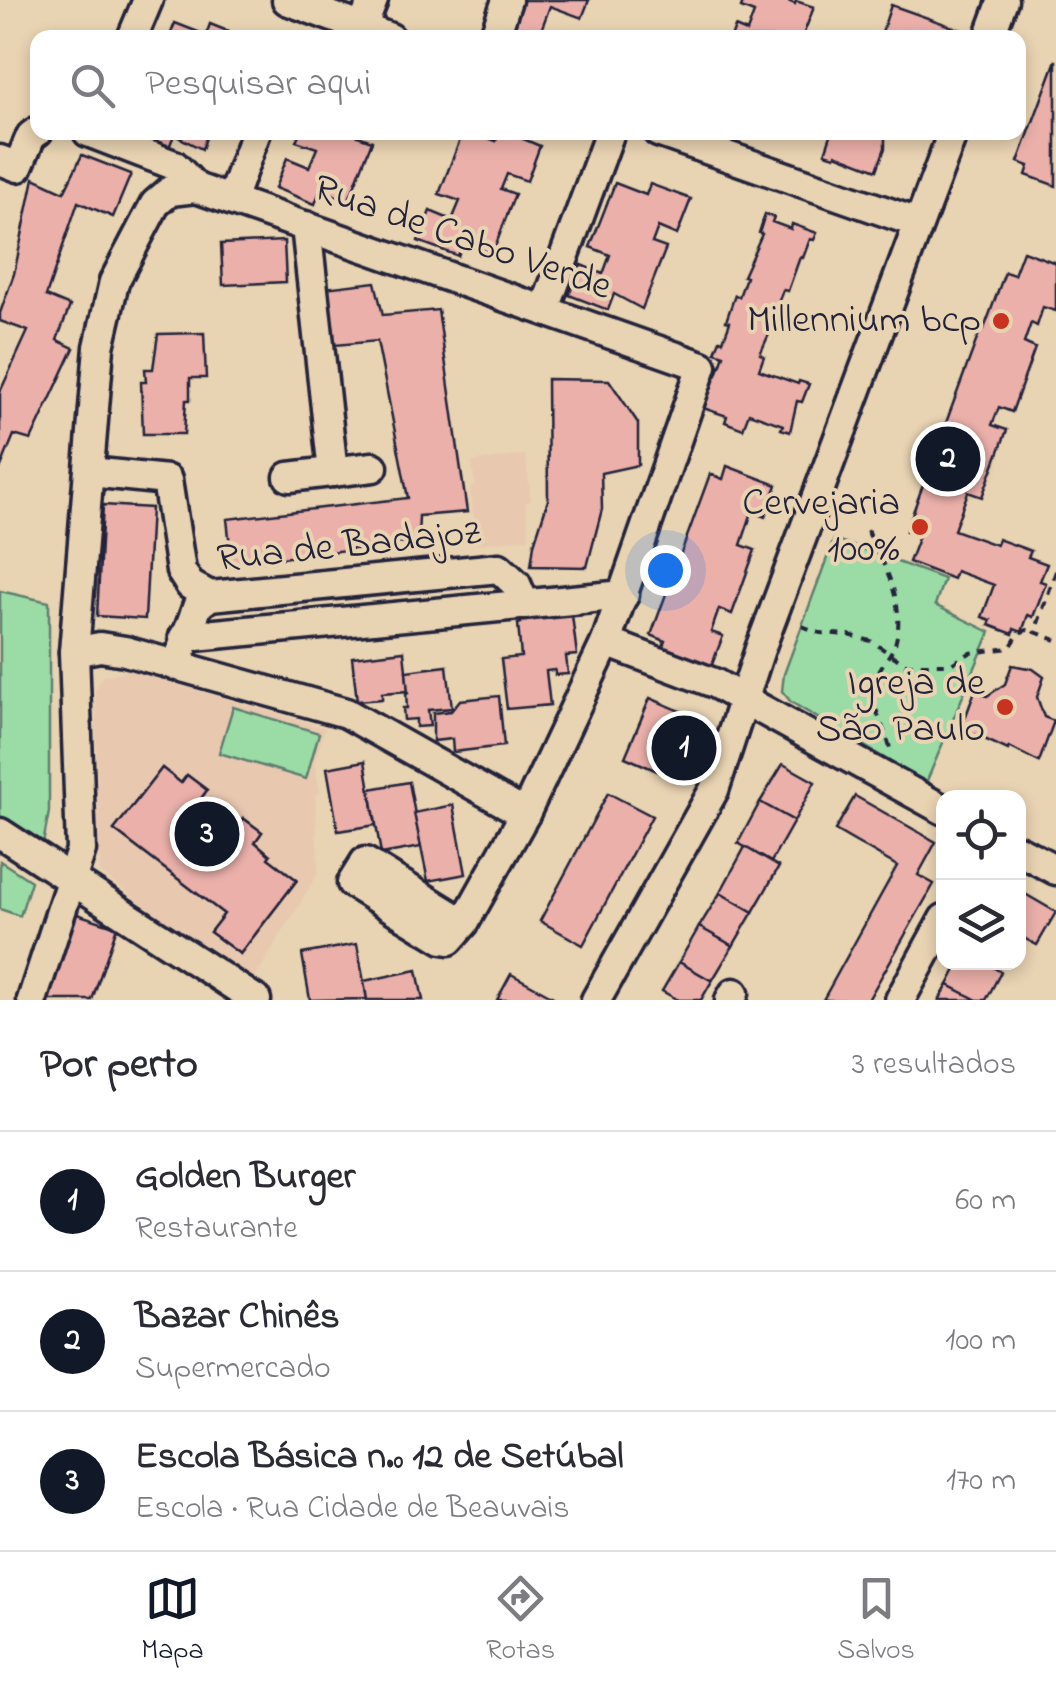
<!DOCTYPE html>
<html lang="pt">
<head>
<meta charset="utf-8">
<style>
  body { margin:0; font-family:"Indie Flower",sans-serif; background:#f2f2f3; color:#2b2b33 }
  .controls { position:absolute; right:30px; bottom:30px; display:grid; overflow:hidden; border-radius:20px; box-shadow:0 5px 15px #0003 }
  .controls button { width:90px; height:90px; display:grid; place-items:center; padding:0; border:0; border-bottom:2px solid #e1e1e2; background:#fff; color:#2b2b33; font:50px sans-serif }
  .you { position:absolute; left:665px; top:570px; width:35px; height:35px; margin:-25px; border:8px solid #fff; border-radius:50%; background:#1a73e8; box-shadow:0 0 0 15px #1a73e833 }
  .badge { display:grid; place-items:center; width:65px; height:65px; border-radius:50%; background:#111827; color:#fff; font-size:32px; font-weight:700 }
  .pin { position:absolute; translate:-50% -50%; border:5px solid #fff; box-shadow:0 2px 10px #0006 }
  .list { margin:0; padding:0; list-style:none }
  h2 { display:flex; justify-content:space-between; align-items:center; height:130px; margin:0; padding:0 40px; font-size:42px }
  h2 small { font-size:32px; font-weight:400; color:#7c7c81 }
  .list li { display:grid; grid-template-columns:65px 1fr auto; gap:30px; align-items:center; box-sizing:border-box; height:140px; padding:0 40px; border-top:2px solid #e1e1e2 }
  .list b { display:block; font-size:38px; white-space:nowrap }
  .list p { margin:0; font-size:32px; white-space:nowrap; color:#7c7c81 }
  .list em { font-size:32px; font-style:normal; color:#7c7c81 }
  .icon { flex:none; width:55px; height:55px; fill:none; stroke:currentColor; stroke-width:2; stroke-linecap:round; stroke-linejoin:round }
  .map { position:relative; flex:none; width:1056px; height:1000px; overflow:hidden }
  .search { position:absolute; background:#fff; box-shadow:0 5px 15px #0003; left:30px; right:30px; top:30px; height:110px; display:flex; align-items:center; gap:25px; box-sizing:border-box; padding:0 35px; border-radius:20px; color:#7c7c81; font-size:38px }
  .sheet { height:550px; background:#fff }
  nav { display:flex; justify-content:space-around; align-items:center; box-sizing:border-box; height:140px; border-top:2px solid #e1e1e2; background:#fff; font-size:28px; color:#7c7c81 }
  nav a { display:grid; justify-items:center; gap:5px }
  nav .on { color:#111827 }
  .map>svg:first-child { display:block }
  .built { fill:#e9c8b0 }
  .green { fill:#9bdca6; stroke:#5e7f70; stroke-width:2.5 }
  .building { fill:#ebb0aa; stroke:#22223b; stroke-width:2.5; fill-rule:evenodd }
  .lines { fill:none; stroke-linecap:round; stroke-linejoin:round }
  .minor-casing { stroke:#22223b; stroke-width:35 }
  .path { stroke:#22223b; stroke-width:4; stroke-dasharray:8 8; stroke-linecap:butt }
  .minor { stroke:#e8d3b2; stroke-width:28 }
  .poi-dot { fill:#c8321e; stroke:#e8d3b2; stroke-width:4 }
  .labels { text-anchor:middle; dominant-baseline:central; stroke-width:8; stroke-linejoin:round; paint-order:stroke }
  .street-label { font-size:40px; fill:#22223b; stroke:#e8d3b2 }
  .poi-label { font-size:40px; fill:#22223b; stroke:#e8d3b2; text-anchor:end }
</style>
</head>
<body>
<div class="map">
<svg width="1056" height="1000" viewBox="0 0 1056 1000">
  <rect width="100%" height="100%" fill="#e8d3b2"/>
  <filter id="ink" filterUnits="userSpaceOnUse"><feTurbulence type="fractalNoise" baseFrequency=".01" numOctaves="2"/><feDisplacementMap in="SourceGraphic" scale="20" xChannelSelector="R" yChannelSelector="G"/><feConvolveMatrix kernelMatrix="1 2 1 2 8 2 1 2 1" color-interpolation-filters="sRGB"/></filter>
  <g filter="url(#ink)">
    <g class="built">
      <polygon points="525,455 531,501 525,502 529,538 477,544 470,488 475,486 472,462"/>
      <polygon points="128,670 325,728 314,763 320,791 315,795 318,873 250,986 100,872 95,691 102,677"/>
    </g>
    <g class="green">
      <polygon points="834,539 944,579 935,605 990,632 926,783 791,702 782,691 784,674"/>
      <polygon points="0,591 49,602 49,812 42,849 0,822"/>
      <polygon points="233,707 319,733 306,779 219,753"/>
      <polygon points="0,861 31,881 20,916 0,909"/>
    </g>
    <g class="building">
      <polygon points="522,0 589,0 582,18 550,6 539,36 513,26"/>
      <polygon points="744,0 786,0 795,4 796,1 814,7 802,38 731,38 735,27 747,32 754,13 741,8"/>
      <polygon points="891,5 976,35 975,38 880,38"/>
      <polygon points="175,23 206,35 210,24 245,38 169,38"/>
      <polygon points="1056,60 1056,186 1026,175 1029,166 1018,162"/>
      <polygon points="130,132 208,132 202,149 174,135 168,150 129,135"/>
      <polygon points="300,132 360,132 358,136 372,141 348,202 321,188 315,204 275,188 287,158 309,167 317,148 296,141"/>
      <polygon points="463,132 473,132 496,141 499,132 507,132 540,146 527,181 507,174 501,189 515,194 492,255 464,240 458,256 418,241 430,211 452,220 460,201 439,194"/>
      <polygon points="832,132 885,132 885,148 877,170 836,154 835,156 825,153"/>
      <polygon points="82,155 131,174 113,217 78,202 46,296 70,306 57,340 74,348 31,440 14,435 0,469 0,392 28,331 0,321 0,313 14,274 34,178 64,192"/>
      <polygon points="615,183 646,195 650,184 691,199 677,235 658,227 652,243 666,248 642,309 614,294 608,310 569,295 581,265 603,274 610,255 590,247"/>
      <polygon points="765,214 774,217 772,222 791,229 792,224 817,233 814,240 810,239 803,258 800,257 788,291 783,290 776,308 780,310 760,354 764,356 759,370 798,384 799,381 809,384 802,402 797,401 790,432 781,429 783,425 749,413 743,429 725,422 727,416 703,408 702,413 694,410 712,373 717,375 724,355 715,352 720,340 723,341 730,322 726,321 735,295 739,297 746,277 743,276 762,234 759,233"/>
      <polygon points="284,241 286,282 223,285 221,244"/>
      <polygon points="1023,251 1056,263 1056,311 1043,307 1037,326 1031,323 1024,343 1035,348 1012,412 999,407 992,425 1007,430 982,497 968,492 954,530 996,545 998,539 1031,551 1028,557 1047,564 1040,581 1046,583 1033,617 1028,615 1022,632 1014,629 1013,634 989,625 991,620 982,617 994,585 956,571 953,579 909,562 919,536 906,531 981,328 984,329 1005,272 1014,275"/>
      <polygon points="375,282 383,315 438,310 467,512 419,516 418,541 232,564 227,519 408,498 377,341 325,346 316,289"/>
      <polygon points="204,333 206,378 190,378 190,400 186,400 184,434 143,434 141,382 146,382 145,369 153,369 158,334"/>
      <polygon points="547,379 609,380 638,423 638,465 601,473 602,509 587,567 531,566 534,544 548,500"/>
      <polygon points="727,466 777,485 765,517 752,512 741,545 755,550 732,614 719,609 711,632 723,636 708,675 659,657 665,641 651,635 710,474 723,479"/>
      <polygon points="103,505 151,508 145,619 97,616"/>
      <polygon points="521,614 572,615 577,655 566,656 568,674 555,675 555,670 546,671 550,705 507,709 501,659 521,657 518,624 521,623"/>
      <polygon points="404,651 408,691 382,693 382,699 357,701 352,657"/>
      <polygon points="1012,665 1033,669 1044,677 1037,697 1044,717 1054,721 1039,762 1009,747 1008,750 976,735 975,738 960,732 975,691 987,696 1005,684"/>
      <polygon points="447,666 452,708 428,710 430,726 416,727 416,719 404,720 403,708 407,708 406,693 408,693 406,671"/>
      <polygon points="499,696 504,746 453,752 452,739 433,741 433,713 451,711 460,700"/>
      <polygon points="650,698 696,718 671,777 625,757"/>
      <polygon points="365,761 376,825 338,831 327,768"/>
      <polygon points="783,764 815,782 794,821 760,802"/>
      <path d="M 162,768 L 181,783 L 187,775 L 207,790 L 200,800 L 236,828 L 243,818 L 262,832 L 255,842 L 270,855 L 268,858 L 297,880 L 240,954 L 210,932 L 224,914 L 114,830 ZM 182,820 L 219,848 L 208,864 L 171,836 Z"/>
      <polygon points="162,768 181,783 187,775 207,790 200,800 236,828 243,818 262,832 255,842 270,855 268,858 297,880 240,954 210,932 224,914 114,830"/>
      <polygon points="409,782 421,847 381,854 370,789"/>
      <polygon points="608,793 652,816 583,945 540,921"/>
      <polygon points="855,796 936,842 918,875 934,884 868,1000 823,1000 897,866 835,830"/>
      <polygon points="760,802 794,821 771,862 738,843"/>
      <polygon points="453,805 466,874 428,881 414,813"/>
      <polygon points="745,847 779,867 753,912 720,893"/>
      <polygon points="1020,891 1056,912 1037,945 1018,935"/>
      <polygon points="720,893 753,912 733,946 699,927"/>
      <polygon points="68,911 117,927 92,1000 39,1000"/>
      <polygon points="699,927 733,946 712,981 679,962"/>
      <polygon points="357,944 367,999 310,1000 302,954"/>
      <polygon points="679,962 712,981 701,1000 678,1000 662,991"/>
      <polygon points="960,962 984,962 1001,972 986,1000 977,1000 948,985"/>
      <polygon points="417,970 423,1000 367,1000 364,981"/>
      <polygon points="511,974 555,998 554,1000 497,1000"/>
      <polygon points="948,985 977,1000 939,1000"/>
    </g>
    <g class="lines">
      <defs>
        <g id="minor">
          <polyline points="287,0 390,38"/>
          <polyline points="362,28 373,0"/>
          <polyline points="132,38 148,0"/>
          <polyline points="494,38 507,0"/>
          <polyline points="989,38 1003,0"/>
          <polyline points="88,132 174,165 196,188 702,366 606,642 525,814 464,923 449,940 443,939 352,883 365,862 464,923"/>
          <polyline points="658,132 918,223"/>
          <polyline points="0,160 18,167 31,136 38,131"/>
          <polyline points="231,200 256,132"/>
          <polyline points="306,226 333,472"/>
          <polyline points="545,309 610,132"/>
          <polyline points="90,472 167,480 181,571 190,585 210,596"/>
          <polyline points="289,477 373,467"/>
          <polyline points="184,637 624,595"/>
          <polyline points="606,642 714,683 944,810"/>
          <polyline points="182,649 198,605 210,596 499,568 516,584 525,605"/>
          <polyline points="74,652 100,647 125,651 346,713 525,814"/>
          <polyline points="0,833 256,1000"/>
          <polyline points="1018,850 1056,870"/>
          <polyline points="32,1000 81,850 74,652 99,347 114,282 155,204 170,191 196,188"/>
          <polyline points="596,1000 714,790 760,649 953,132"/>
          <polyline points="730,1000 734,993"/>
          <polyline points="900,1000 944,919"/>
        </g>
      </defs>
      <use href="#minor" class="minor-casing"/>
      <g class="path">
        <path d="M 867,530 C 884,565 907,604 895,644 C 890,658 875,670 874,686 C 871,712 888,731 891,754"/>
        <polyline points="1056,571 1035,632 1056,640"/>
        <polyline points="802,626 820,633 849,635 871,641 905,664 951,664 970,653 1010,648 1019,633 1027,630 1035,632"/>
      </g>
      <use href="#minor" class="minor"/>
    </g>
  </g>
  <g class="poi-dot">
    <circle cx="1001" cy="321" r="10"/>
    <circle cx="920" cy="527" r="10"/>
    <circle cx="1005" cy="707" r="10"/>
  </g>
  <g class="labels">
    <g class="street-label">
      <text transform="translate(462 239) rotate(19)">Rua de Cabo Verde</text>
      <text transform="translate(349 547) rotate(-6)">Rua de Badajoz</text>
    </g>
    <g class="poi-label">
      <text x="981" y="321">Millennium bcp</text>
      <text x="900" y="504">Cervejaria<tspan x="900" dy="46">100%</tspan></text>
      <text x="985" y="684">Igreja de<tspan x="985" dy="46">São Paulo</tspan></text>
    </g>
  </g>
</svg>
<div class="controls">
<button><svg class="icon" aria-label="locate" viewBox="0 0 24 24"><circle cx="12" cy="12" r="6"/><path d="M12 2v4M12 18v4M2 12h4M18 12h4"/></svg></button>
<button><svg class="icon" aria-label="layers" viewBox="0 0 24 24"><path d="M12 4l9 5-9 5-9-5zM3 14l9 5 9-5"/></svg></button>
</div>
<div class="you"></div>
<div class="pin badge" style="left:684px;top:748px">1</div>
<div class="pin badge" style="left:948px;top:459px">2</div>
<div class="pin badge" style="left:207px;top:834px">3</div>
<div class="search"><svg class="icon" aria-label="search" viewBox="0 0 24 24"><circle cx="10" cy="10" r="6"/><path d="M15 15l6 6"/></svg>Pesquisar aqui</div>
</div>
<section class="sheet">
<h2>Por perto<small>3 resultados</small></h2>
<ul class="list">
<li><span class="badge">1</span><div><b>Golden Burger</b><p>Restaurante</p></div><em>60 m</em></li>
<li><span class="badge">2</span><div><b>Bazar Chinês</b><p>Supermercado</p></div><em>100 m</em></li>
<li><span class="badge">3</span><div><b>Escola Básica n.º 12 de Setúbal</b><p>Escola · Rua Cidade de Beauvais</p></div><em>170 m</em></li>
</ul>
</section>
<nav>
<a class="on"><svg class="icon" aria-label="map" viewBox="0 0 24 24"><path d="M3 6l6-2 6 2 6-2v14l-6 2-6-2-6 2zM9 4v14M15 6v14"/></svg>Mapa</a>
<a><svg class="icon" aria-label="directions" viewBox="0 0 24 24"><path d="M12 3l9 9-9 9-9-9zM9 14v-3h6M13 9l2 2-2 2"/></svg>Rotas</a>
<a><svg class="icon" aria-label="saved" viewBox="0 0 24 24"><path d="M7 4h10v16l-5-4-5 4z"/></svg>Salvos</a>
</nav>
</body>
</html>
